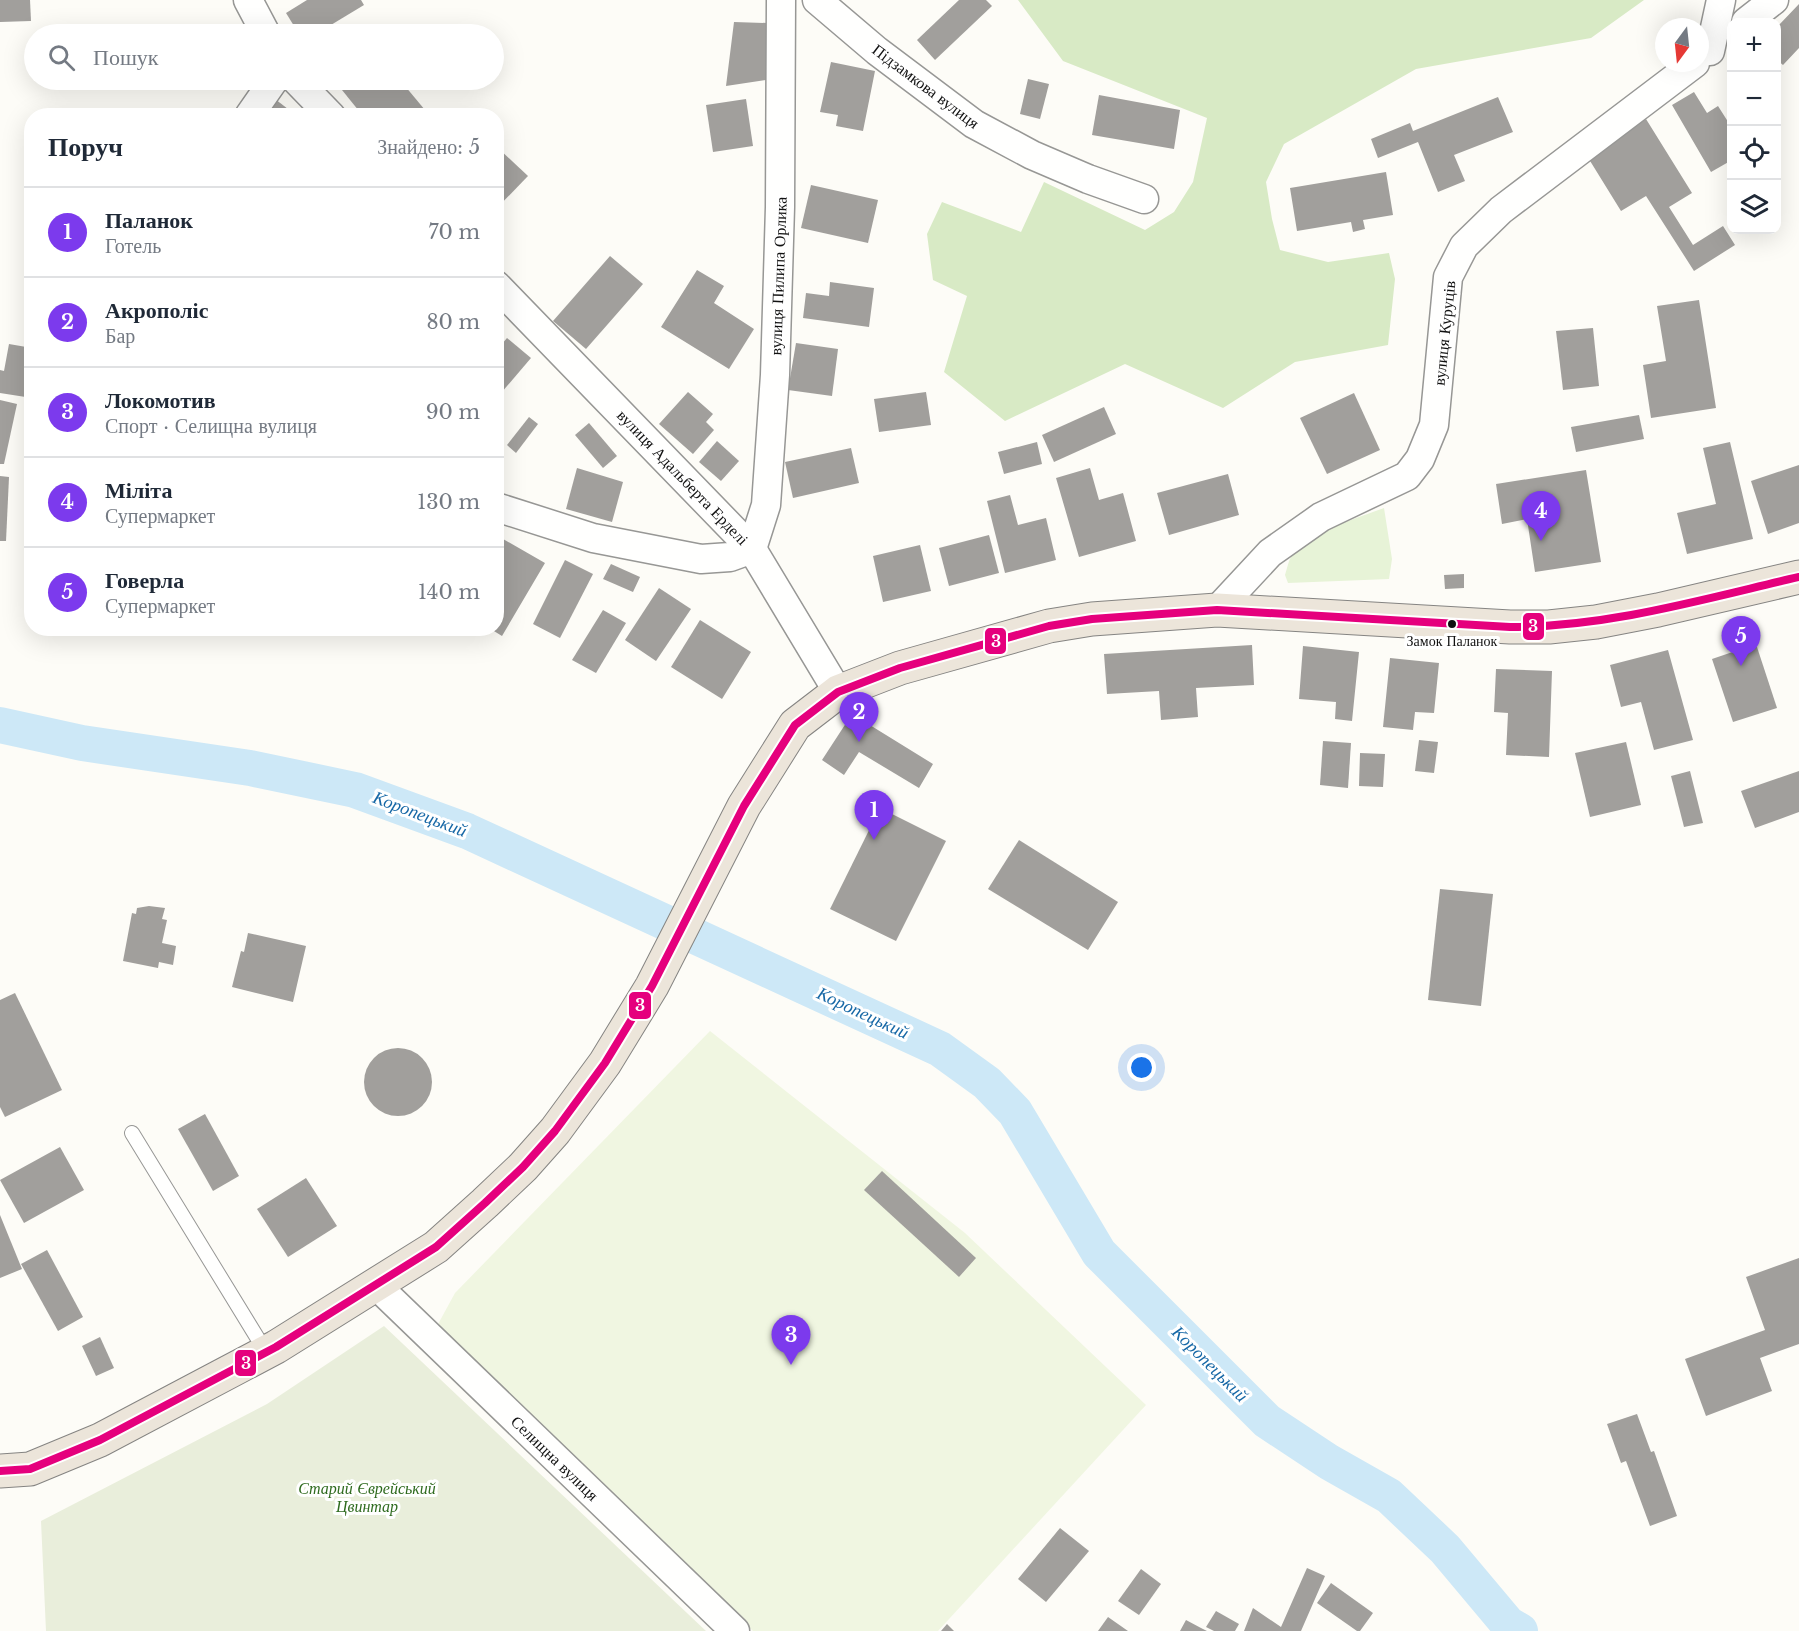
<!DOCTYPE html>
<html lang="uk">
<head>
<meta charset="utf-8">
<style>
  body { margin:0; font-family:"Libre Baskerville",serif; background:#f6f6f7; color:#1f2937 }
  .controls { position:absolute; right:18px; top:18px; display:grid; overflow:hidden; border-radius:12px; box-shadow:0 6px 24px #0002 }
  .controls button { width:54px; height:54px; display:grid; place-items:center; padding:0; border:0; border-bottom:2px solid #e0e1e3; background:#fff; color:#1f2937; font:30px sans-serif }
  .compass { position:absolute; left:1655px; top:18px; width:54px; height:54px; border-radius:50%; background:#fff; box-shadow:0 6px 24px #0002; rotate:195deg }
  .you { position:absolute; left:1142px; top:1068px; width:21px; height:21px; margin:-15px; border:4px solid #fff; border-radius:50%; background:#1a73e8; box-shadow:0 0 0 9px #1a73e833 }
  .badge { display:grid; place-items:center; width:39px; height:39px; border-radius:50%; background:#7c3aed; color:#fff; font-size:20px; font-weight:700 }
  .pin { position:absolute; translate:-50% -50px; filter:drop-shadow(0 2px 3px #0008) }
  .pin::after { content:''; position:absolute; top:32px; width:21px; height:18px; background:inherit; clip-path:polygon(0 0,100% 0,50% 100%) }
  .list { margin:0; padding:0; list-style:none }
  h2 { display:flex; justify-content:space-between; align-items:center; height:78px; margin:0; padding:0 24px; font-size:26px }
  h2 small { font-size:20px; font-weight:400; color:#747a83 }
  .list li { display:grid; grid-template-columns:39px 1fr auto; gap:18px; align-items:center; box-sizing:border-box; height:90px; padding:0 24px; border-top:2px solid #e0e1e3 }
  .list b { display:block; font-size:22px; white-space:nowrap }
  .list p { margin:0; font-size:20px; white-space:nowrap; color:#747a83 }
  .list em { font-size:20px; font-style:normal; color:#747a83 }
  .icon { flex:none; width:33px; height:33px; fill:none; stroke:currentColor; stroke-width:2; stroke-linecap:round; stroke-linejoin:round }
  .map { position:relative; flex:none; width:1799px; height:1631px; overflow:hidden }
  .search { position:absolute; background:#fff; box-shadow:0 6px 24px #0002; left:24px; top:24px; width:480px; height:66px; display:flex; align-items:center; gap:15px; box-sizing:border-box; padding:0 21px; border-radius:33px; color:#747a83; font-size:22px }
  .panel { position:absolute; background:#fff; box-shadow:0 6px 24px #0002; left:24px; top:108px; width:480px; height:528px; border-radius:24px }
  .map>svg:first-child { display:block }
  .green { fill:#e7f3d7 }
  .forest { fill:#d8eac5 }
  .cemetery { fill:#e9eedb }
  .pitch { fill:#f0f6e1 }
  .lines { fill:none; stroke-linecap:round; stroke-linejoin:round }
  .canal { stroke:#cde8f7; stroke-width:36 }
  .building { fill:#a19f9c }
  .service-casing { stroke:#979795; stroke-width:16 }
  .minor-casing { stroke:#979795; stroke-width:31 }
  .trunk-casing { stroke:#858482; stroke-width:35 }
  .service { stroke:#fffffe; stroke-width:14 }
  .minor { stroke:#fffffe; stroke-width:28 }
  .trunk { stroke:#ece5da; stroke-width:33 }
  .bus-1-casing { stroke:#fff; stroke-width:12 }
  .bus-1 { stroke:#e5007d; stroke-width:8 }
  .bus-dot { fill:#111; stroke:#fff; stroke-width:2 }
  .labels { text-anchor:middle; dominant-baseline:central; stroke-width:6; stroke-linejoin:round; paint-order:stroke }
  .bus-label { font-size:14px; fill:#111; stroke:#fff }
  .street-label { font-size:16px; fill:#111; stroke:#fff }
  .park-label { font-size:16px; font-style:italic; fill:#2f6b1f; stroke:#fff }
  .water-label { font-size:18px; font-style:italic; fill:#1768a6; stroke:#fff }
  .line-badge { stroke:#fff; stroke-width:2 }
  .badge-label { font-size:16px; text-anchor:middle; font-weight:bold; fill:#fff }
</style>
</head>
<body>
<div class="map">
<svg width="1799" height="1631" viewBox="0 0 1799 1631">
  <rect width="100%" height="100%" fill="#fdfcf7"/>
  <path class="green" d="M 1384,508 L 1392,559 L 1389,579 L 1288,583 L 1285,575 C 1287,569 1288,562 1291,557 C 1303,534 1360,517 1384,508 Z"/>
  <polygon class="forest" points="1018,0 1644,0 1591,38 1416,69 1284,144 1266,182 1272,219 1280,250 1328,262 1389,253 1395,279 1388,345 1295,362 1223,408 1125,364 1005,421 944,372 967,296 933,280 927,234 942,202 1021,232 1044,182 1145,230 1174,212 1193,182 1207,118 1063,61"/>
  <polygon class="cemetery" points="384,1326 706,1631 46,1631 41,1521 267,1404"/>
  <polygon class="pitch" points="710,1031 965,1233 1146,1405 938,1631 753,1631 437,1326 455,1293"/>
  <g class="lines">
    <polyline class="canal" points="0,725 82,743 250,768 355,790 467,831 940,1049 987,1083 1015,1112 1099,1253 1267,1421 1329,1462 1389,1496 1445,1549 1508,1624 1520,1631"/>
  </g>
  <g class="building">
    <polygon points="0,0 30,0 31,21 0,22"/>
    <polygon points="307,0 361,0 364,5 316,34 299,34 286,13"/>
    <polygon points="959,0 986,0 992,6 935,60 917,40"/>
    <polygon points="1799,4 1799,48 1783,65 1776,59 1776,49 1778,47 1776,45 1776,28"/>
    <polygon points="734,22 768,23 766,80 726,86"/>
    <polygon points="174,24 215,27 214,34 173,34"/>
    <polygon points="831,62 875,71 863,131 836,126 838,115 820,112"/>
    <polygon points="1028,79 1049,84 1040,119 1020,114"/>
    <polygon points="169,80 211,80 210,89 169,86"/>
    <polygon points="355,80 400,80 430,116 363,116 342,90"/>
    <polygon points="1694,92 1707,113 1718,106 1732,128 1732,160 1711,172 1672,105"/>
    <polygon points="1099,95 1180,110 1174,149 1092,135"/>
    <polygon points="1498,97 1513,132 1454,155 1465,181 1438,192 1418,142 1378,158 1371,139 1410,123 1413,131"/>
    <polygon points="275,99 297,116 262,116"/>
    <polygon points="746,99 753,146 713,152 706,105"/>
    <polygon points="1646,119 1692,193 1669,207 1693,245 1723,226 1735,245 1694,271 1646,196 1621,211 1587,156"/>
    <polygon points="496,146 528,176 496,209"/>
    <polygon points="1386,172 1393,215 1363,220 1365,229 1353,232 1351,222 1297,231 1290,188"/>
    <polygon points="811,185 878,200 868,243 801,228"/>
    <polygon points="610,256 643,284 586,349 553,321"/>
    <polygon points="697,270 724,286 714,303 754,329 729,369 661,327"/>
    <polygon points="830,282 874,288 869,327 803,318 806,293 829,296"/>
    <polygon points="1699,300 1716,408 1651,418 1643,365 1666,361 1657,306"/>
    <polygon points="1593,328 1599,386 1563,390 1556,331"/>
    <polygon points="507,338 531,358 496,399 496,351"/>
    <polygon points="796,343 838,349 832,396 788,390"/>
    <polygon points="9,344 32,348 32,398 0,393 0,370 4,371"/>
    <polygon points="688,392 713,414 706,422 714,430 693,454 659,424"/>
    <polygon points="926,392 931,425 879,432 874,399"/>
    <polygon points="1354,393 1380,450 1327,474 1300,418"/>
    <polygon points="0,400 17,404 4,464 0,464"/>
    <polygon points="1104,407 1116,434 1054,462 1042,435"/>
    <polygon points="1639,415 1644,439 1576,452 1571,427"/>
    <polygon points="529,417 538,424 516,453 507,445"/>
    <polygon points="589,423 617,456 603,468 575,435"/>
    <polygon points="717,441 739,461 721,481 699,462"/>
    <polygon points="1037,442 1042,464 1004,474 998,452"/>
    <polygon points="1730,442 1753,539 1687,554 1677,513 1716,504 1703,448"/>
    <polygon points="851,448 859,483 793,498 785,462"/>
    <polygon points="1799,465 1799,523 1768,534 1751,481"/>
    <polygon points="577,468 623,482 612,522 566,509"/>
    <polygon points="1090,468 1099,500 1123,493 1136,541 1079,557 1056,478"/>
    <polygon points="1586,470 1601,562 1535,572 1527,519 1502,524 1496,484"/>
    <polygon points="1228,474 1239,515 1169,535 1157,493"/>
    <polygon points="0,476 9,477 6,541 0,541"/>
    <polygon points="1010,495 1018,525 1046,518 1056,560 1005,573 987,501"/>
    <polygon points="989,535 999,573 949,586 939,548"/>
    <polygon points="503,539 545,563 502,636 489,628 496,628 496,551"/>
    <polygon points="920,545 931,591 883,602 873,556"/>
    <polygon points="565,560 593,574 560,638 533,624"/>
    <polygon points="611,564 640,577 633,592 603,579"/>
    <polygon points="1464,574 1464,588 1445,589 1444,575"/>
    <polygon points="659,588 691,609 656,661 625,640"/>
    <polygon points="603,610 626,623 596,673 572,660"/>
    <polygon points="700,620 751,652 722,699 671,667"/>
    <polygon points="1756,644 1777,708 1733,722 1712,659"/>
    <polygon points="1252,645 1254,685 1196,688 1198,717 1161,720 1159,691 1107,694 1104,654"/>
    <polygon points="1303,646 1359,652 1352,721 1335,719 1336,702 1299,699"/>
    <polygon points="1668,650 1693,740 1654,750 1641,702 1621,707 1610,665"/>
    <polygon points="1390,658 1439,663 1434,713 1415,712 1413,730 1383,727"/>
    <polygon points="1496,669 1552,671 1549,757 1506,755 1508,713 1494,712"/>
    <polygon points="852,714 933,764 919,788 859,752 844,775 822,760"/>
    <polygon points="1419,740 1438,742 1434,773 1415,771"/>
    <polygon points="1323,741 1351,743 1348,788 1320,785"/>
    <polygon points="1626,742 1641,805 1590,817 1575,753"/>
    <polygon points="1360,753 1385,754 1383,787 1359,786"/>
    <polygon points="1690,771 1703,823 1684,827 1671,776"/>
    <polygon points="1799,771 1799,812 1755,828 1741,791"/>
    <polygon points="880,808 946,841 896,941 830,909"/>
    <polygon points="1019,840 1118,902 1088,950 988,889"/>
    <polygon points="1440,889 1493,894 1481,1006 1428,1000"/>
    <polygon points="149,906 165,908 162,919 167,920 162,943 176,946 173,965 159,962 158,968 123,961 132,913 136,914 137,908"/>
    <polygon points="248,933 306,946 293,1002 232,987 241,951 244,952"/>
    <polygon points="15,993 62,1090 5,1117 0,1107 0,1000"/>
    <circle cx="398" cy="1082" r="34"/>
    <polygon points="205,1114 239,1176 213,1191 178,1129"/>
    <polygon points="60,1147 84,1190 24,1223 0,1180"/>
    <polygon points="882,1171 976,1258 959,1277 864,1190"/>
    <polygon points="306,1178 337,1226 288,1257 257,1209"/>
    <polygon points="0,1215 22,1269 0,1278"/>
    <polygon points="47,1250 83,1317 58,1331 21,1264"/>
    <polygon points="1799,1258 1799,1344 1760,1358 1772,1391 1706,1416 1685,1359 1765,1330 1746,1277"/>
    <polygon points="100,1337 114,1368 96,1376 82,1346"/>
    <polygon points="1637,1414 1651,1452 1654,1451 1677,1516 1650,1526 1626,1461 1621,1463 1607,1424"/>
    <polygon points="1060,1528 1089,1551 1046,1602 1018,1579"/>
    <polygon points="1307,1568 1325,1576 1301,1631 1244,1631 1253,1608 1281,1627"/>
    <polygon points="1141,1569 1161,1584 1139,1615 1118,1601"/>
    <polygon points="1331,1583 1373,1613 1360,1631 1357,1631 1317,1603"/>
    <polygon points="1216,1611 1239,1624 1235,1631 1214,1631 1206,1627"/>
    <polygon points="1108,1617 1128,1631 1098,1631"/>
    <polygon points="1186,1620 1201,1628 1207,1631 1180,1631"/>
    <polygon points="947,1624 954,1631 941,1631"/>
  </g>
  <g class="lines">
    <defs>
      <polyline id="service" points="132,1133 266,1352"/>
      <g id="minor">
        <polyline points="248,0 266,34"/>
        <polyline points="817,0 877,51 974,124 1032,155 1088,179 1144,199"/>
        <polyline points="1746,22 1774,0"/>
        <polyline points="1710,51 1721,0"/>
        <polyline points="296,80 331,116"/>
        <polyline points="249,116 274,80"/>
        <polyline points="496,285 752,549 838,692"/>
        <polyline points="496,507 593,538 701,559 730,557 752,549"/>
        <polyline points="752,549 766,505 775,375 780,207 781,0"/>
        <polyline points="1217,610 1270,553 1321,517 1407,476 1420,459 1434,425 1448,277 1464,246 1501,210 1695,63"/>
        <polyline points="376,1285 735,1631"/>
      </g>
      <polyline id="trunk" points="0,1471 30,1469 100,1440 276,1347 436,1247 485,1203 523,1167 555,1131 605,1063 652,986 744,806 795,725 838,692 900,668 1049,626 1092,619 1217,610 1510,627 1549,627 1596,622 1658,610 1799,577"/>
    </defs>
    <use href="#service" class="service-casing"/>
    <use href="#minor" class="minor-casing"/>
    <use href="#trunk" class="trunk-casing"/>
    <use href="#service" class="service"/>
    <use href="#minor" class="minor"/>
    <use href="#trunk" class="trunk"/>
    <defs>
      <path id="bus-1" d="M 0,1471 L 30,1469 L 100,1440 L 276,1347 L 436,1247 L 485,1203 L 523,1167 L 555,1131 L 605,1063 L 652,986 L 744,806 L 795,725 L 838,692 L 900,668 L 1049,626 L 1092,619 L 1217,610 L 1510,627 C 1609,627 1704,599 1799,577"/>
    </defs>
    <use href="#bus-1" class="bus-1-casing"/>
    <use href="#bus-1" class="bus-1"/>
  </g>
  <circle class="bus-dot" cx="1452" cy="624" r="5"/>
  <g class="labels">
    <g class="bus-label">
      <text x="1452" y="641">Замок Паланок</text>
    </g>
    <g class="street-label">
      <text transform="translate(926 86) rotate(37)">Підзамкова вулиця</text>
      <text transform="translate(778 276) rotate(-88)">вулиця Пилипа Орлика</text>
      <text transform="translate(1444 333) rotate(-84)">вулиця Куруців</text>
      <text transform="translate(683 477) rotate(46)">вулиця Адальберта Ерделі</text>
      <text transform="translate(555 1458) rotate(44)">Селищна вулиця</text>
    </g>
    <g class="park-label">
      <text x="367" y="1488">Старий Єврейський<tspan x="367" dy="18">Цвинтар</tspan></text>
    </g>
    <g class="water-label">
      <text transform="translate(420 814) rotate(21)">Коропецький</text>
      <text transform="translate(863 1013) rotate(25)">Коропецький</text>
      <text transform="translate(1210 1364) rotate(45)">Коропецький</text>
    </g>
  </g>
  <g class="line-badge">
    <rect x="1522" y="612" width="23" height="29" rx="6" fill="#e5007d"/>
    <rect x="984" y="627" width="23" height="28" rx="6" fill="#e5007d"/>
    <rect x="628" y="991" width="24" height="29" rx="6" fill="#e5007d"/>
    <rect x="234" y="1349" width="23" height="28" rx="6" fill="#e5007d"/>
  </g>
  <g class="badge-label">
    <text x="1533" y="632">3</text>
    <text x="996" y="647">3</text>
    <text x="640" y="1011">3</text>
    <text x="246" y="1369">3</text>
  </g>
</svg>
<div class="controls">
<button>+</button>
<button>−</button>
<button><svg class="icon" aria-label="locate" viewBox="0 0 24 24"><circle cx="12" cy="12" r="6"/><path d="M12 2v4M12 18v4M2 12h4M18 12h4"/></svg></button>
<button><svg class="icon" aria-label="layers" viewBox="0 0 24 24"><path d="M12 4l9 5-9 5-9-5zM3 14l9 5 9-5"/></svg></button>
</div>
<svg class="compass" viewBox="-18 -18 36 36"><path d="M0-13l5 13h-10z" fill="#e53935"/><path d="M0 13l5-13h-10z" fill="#747a83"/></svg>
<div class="you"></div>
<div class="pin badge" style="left:874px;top:840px">1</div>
<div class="pin badge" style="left:859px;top:742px">2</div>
<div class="pin badge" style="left:791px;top:1365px">3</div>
<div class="pin badge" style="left:1541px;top:541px">4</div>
<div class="pin badge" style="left:1741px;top:666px">5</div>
<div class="search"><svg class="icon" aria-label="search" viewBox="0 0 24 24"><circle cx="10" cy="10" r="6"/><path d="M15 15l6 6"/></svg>Пошук</div>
<section class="panel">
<h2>Поруч<small>Знайдено: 5</small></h2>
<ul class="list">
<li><span class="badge">1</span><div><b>Паланок</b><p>Готель</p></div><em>70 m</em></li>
<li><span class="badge">2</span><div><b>Акрополіс</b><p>Бар</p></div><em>80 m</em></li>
<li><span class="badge">3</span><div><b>Локомотив</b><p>Спорт · Селищна вулиця</p></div><em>90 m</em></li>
<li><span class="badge">4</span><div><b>Міліта</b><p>Супермаркет</p></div><em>130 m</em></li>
<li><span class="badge">5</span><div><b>Говерла</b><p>Супермаркет</p></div><em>140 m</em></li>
</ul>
</section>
</div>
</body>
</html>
